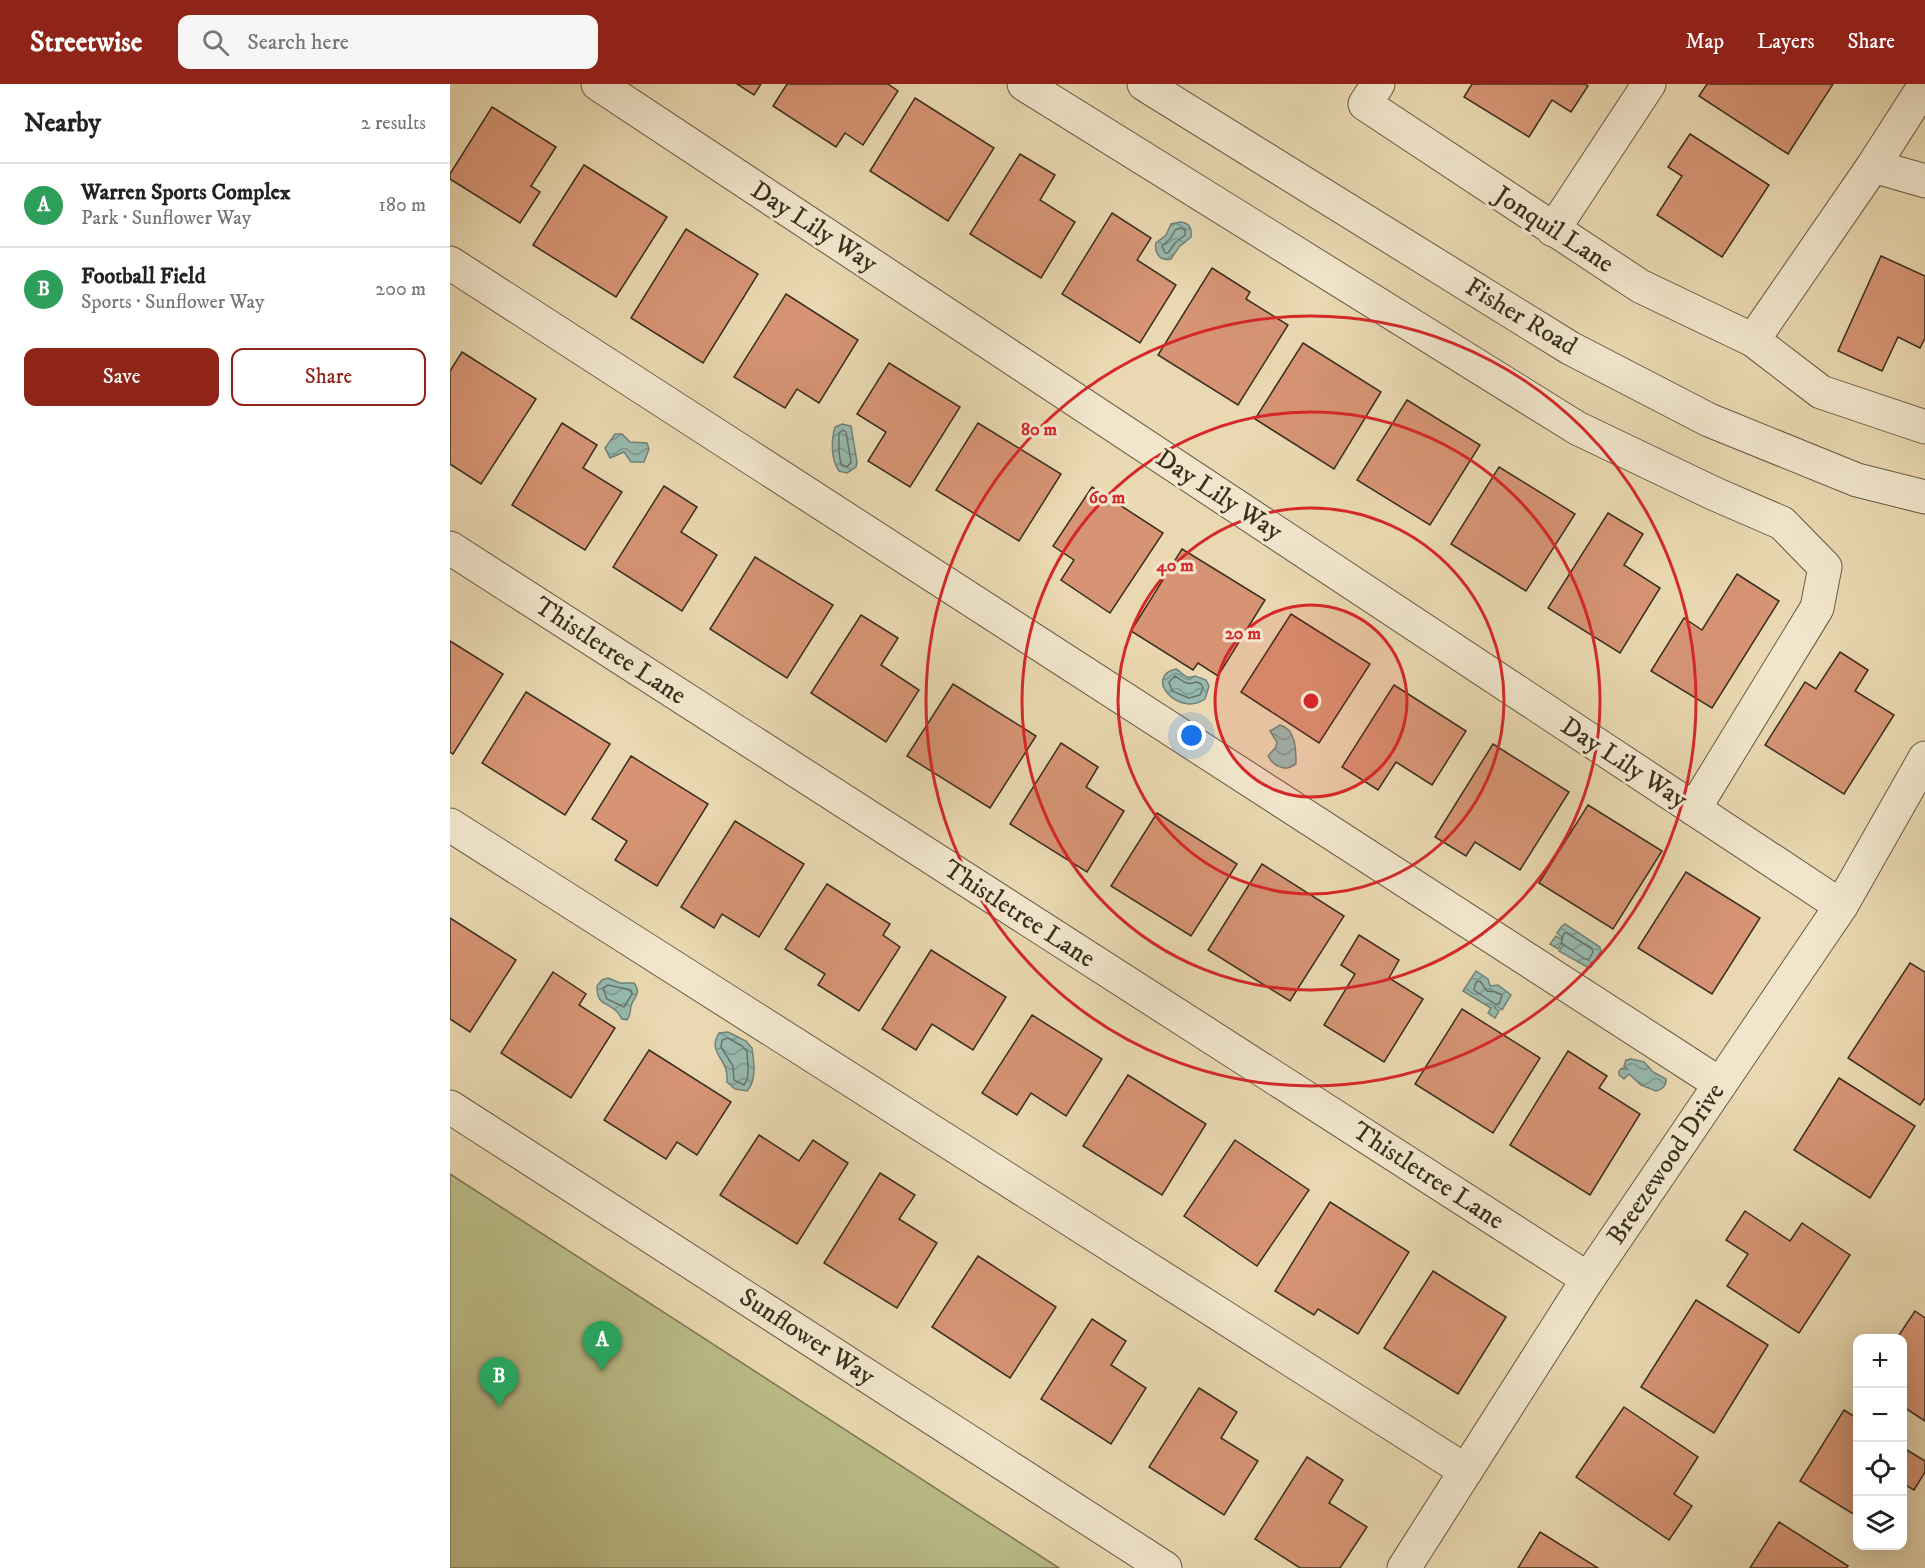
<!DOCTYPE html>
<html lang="en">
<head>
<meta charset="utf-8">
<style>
  body { margin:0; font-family:"IM FELL DW Pica",serif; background:#f6f6f6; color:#222 }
  .controls { position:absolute; right:18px; bottom:18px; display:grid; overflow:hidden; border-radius:12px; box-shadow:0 6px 24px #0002 }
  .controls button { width:54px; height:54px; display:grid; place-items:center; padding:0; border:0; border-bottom:2px solid #e0e0e0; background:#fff; color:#222; font:30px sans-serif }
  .you { position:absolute; left:742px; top:652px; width:21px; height:21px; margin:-15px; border:4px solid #fff; border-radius:50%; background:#1a73e8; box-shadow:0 0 0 9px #1a73e833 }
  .badge { display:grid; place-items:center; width:39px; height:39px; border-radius:50%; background:#8f2418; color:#fff; font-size:20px; font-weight:700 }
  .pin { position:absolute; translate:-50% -50px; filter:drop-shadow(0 2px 3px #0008) }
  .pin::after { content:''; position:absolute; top:32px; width:21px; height:18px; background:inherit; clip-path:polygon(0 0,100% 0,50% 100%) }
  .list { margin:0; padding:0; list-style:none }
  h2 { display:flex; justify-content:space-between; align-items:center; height:78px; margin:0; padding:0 24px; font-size:26px }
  h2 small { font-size:20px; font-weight:400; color:#767676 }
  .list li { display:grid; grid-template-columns:39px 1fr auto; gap:18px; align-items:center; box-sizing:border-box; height:84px; padding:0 24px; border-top:2px solid #e0e0e0 }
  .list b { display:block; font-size:22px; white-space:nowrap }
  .list p { margin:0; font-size:20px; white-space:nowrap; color:#767676 }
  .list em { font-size:20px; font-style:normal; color:#767676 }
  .actions { display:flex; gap:12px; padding:18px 24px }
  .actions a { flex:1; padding:14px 0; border:2px solid #8f2418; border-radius:12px; text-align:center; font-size:21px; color:#8f2418 }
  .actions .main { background:#8f2418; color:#fff }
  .icon { flex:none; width:33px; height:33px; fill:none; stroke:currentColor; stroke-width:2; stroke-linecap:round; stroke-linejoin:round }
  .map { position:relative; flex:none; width:1475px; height:1484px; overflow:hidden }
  header { display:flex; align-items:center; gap:36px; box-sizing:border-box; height:84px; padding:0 30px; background:#8f2418; color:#fff }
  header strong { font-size:28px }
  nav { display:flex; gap:33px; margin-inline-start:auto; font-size:21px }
  .search { width:420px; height:54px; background:#f6f6f6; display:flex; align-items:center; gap:15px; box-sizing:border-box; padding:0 21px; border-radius:12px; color:#767676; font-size:22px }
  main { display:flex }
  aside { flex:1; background:#fff }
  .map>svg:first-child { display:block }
  .green { fill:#bbbd88; stroke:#7b7654; stroke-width:1.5 }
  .water { fill:url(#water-waves); stroke:#728276; stroke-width:1.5 }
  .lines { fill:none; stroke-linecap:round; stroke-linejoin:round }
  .shore { stroke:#697468; stroke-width:1.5 }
  .building { fill:#d69474; stroke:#3b2f20; stroke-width:1.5 }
  .minor-casing { stroke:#665944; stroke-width:35 }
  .minor { stroke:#f1e6cc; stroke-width:33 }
  .ring { fill:none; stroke:#d62828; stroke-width:3 }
  .labels { text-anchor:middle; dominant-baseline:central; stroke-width:6; stroke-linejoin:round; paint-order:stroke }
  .street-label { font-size:26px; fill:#3b2f20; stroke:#f1e6cc }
  .centre { fill:#d62828; stroke:#f1e6cc; stroke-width:3 }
  .ring-label { font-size:18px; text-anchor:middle; font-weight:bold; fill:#d62828; stroke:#f1e6cc; stroke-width:6; stroke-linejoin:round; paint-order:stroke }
</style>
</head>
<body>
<header>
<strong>Streetwise</strong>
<div class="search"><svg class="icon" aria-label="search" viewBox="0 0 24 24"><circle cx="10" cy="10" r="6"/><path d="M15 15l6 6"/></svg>Search here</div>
<nav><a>Map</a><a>Layers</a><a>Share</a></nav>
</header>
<main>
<aside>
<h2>Nearby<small>2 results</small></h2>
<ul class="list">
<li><span class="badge" style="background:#2e9e5b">A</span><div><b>Warren Sports Complex</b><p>Park · Sunflower Way</p></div><em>180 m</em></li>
<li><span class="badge" style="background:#2e9e5b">B</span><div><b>Football Field</b><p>Sports · Sunflower Way</p></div><em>200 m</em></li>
</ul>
<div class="actions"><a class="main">Save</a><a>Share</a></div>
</aside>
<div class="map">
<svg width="1475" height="1484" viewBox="0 0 1475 1484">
  <defs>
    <pattern id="water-waves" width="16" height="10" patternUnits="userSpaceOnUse" patternTransform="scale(1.5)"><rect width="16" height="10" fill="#97b9af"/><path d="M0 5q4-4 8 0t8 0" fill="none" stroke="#7c978e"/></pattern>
  </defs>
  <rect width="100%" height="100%" fill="#e9d8b1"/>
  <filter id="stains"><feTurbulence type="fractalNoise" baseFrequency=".00333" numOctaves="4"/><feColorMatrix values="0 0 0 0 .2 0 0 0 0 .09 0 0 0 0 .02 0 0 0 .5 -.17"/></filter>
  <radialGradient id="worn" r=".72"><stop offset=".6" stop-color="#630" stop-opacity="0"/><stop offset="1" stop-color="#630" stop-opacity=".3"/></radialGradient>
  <polygon class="green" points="0,1090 609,1484 0,1484"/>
  <g class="water">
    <path d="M 730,138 C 740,139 742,144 741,153 L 729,163 L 721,175 C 710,178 704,168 706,159 L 716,151 L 721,140 Z"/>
    <path d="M 392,340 L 401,342 L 407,378 L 406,383 L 397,389 L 389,387 C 381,376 381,356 385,343 Z"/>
    <polygon points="165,350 172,350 180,358 197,359 199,365 194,378 181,378 174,368 160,374 155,364"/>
    <path d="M 726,585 C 734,590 736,596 745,592 L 756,596 L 759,602 L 755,615 C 728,634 693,592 726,585 Z"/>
    <path d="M 830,641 C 846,645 846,666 846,680 C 836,688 824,683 818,672 L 826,663 L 827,658 L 820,647 Z"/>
    <polygon points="1115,840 1150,863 1151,867 1141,883 1137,883 1109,867 1114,860 1112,859 1108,865 1100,860 1106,852 1111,855 1112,853 1107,849 1111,843"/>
    <polygon points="1026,887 1038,895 1040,902 1048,901 1061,911 1052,926 1046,922 1045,924 1049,927 1045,934 1038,929 1041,924 1013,907"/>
    <path d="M 158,894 L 170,899 L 184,899 C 192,910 184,912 181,922 C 180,928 181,930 177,936 L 172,935 C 170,932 169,929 166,927 C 157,917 147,923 147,902 L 152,896 Z"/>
    <path d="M 278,948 L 296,957 L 302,964 C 304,978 307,996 297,1007 L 285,1005 L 277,998 C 280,974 256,970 269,949 Z"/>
    <path d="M 1181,975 L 1194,978 L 1203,988 L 1216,995 C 1216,1002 1213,1005 1206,1007 L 1191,1001 L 1179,990 L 1174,995 L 1169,991 L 1169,987 L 1172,984 L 1177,985 L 1174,982 L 1176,976 Z"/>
  </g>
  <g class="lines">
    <g class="shore">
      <polygon points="731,144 735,146 735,151 725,159 718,169 715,169 712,162 720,155 725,146"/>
      <polygon points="393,346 396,348 401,378 397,383 391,381 389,368 389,349"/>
      <path d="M 725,592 C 733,597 736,602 747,598 L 751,600 L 753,604 L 750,611 L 739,614 L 722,607 L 719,598 Z"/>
      <polygon points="1114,849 1117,849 1142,865 1143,868 1139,875 1135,875 1111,859"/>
      <polygon points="1030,897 1037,907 1046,908 1052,911 1049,920 1045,920 1024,906 1026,898"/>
      <polygon points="158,901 181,906 182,910 174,923 157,915 153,904"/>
      <path d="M 278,954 L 292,962 L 297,967 C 297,978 301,992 294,1001 L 284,996 L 283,982 L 271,963 L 272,956 Z"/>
    </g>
  </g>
  <g class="building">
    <polygon points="287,0 311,0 304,11"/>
    <polygon points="337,0 438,0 448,7 413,61 395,49 386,63 323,22"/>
    <polygon points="1022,0 1135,0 1138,2 1121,28 1102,16 1079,53 1014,13"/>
    <polygon points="1257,0 1383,0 1338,70 1249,12"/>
    <polygon points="465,14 544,64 498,137 420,87"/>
    <polygon points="42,23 106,63 81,102 90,108 70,139 0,95 0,90"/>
    <polygon points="1240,50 1319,101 1272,173 1207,131 1232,92 1218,83"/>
    <polygon points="570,70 605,91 590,116 625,138 591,194 520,150"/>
    <polygon points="134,81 217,133 166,213 83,161"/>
    <polygon points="662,129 701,154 687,176 726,201 690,259 612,210"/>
    <polygon points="236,145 308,190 253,279 181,234"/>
    <polygon points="1431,172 1475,192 1475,254 1470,264 1448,253 1432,287 1388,267"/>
    <polygon points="762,184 800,208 796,215 838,241 788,321 708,271"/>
    <polygon points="336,210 408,256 369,319 347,305 335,324 284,293"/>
    <polygon points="853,259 931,308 884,385 805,335"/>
    <polygon points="12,268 86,315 31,400 0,380 0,287"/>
    <polygon points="439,279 510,323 460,403 418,377 436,348 407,330"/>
    <polygon points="957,316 1030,361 980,441 907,396"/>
    <polygon points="112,339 147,361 133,384 172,408 135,466 62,421"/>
    <polygon points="528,339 611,390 569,457 486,406"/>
    <polygon points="1049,383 1125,430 1076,507 1001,460"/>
    <polygon points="214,402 247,423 231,448 267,471 232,527 163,483"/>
    <polygon points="642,403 713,449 660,529 611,496 624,476 603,462"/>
    <polygon points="1158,429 1193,450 1174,481 1210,504 1170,569 1098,524"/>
    <polygon points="732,465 815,516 768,592 748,579 743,586 681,547"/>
    <polygon points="305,473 383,521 337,594 260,545"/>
    <polygon points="1287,490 1329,517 1262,624 1201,587 1234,534 1252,546"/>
    <polygon points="841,530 920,580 869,659 791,608"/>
    <polygon points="411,531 448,554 431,581 469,606 436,658 361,609"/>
    <polygon points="0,557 53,590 3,670 0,668"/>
    <polygon points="1390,568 1418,586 1405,607 1444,631 1394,710 1315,661 1355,598 1366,605"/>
    <polygon points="503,600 586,652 540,724 457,672"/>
    <polygon points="944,601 1016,647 982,701 946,678 928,706 892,683"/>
    <polygon points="76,608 160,660 115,731 32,679"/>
    <polygon points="611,659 648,683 636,703 674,727 637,788 560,740"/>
    <polygon points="1043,660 1119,708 1070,786 1025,758 1016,772 985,753"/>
    <polygon points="181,672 258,720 207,802 165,776 177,757 142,735"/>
    <polygon points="1138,721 1212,767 1163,845 1089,799"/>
    <polygon points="707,729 787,780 741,852 661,802"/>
    <polygon points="285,737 354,780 309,853 272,830 264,844 231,823"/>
    <polygon points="812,780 894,832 840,917 758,866"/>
    <polygon points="1236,788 1310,834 1262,910 1188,864"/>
    <polygon points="377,800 440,840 433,851 450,863 409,927 368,901 375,890 335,865"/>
    <polygon points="0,834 66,876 20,948 0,935"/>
    <polygon points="909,851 949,876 939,894 973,915 934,978 874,941 905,890 891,881"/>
    <polygon points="481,866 556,913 523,966 482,940 466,966 432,945"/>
    <polygon points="1460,879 1475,888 1475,1014 1470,1021 1398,974"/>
    <polygon points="103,888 136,910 129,921 165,944 121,1014 51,969"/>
    <polygon points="1012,925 1090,974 1043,1049 965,1000"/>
    <polygon points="582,931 652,975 616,1032 581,1009 567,1031 532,1009"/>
    <polygon points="199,966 281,1018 247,1071 227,1058 216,1075 154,1036"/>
    <polygon points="1118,967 1157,992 1149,1004 1190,1030 1140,1111 1060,1061"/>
    <polygon points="678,991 756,1040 712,1111 633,1062"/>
    <polygon points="1389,994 1465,1042 1420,1114 1344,1066"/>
    <polygon points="309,1051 349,1077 363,1056 398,1079 347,1160 270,1111"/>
    <polygon points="785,1056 859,1106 807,1182 734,1132"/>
    <polygon points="430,1089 465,1111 449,1135 487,1159 447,1224 374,1179"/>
    <polygon points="880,1118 959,1168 908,1250 868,1225 864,1231 825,1207"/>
    <polygon points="1295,1127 1340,1157 1352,1139 1400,1171 1349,1249 1277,1202 1298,1170 1276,1156"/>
    <polygon points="528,1172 606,1223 560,1294 482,1243"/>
    <polygon points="983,1187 1056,1233 1008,1310 934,1264"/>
    <polygon points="1246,1216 1318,1261 1264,1349 1191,1303"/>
    <polygon points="1465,1227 1475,1234 1475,1337 1452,1322 1452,1254 1447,1254"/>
    <polygon points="642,1235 676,1257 661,1281 696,1304 661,1360 591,1315"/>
    <polygon points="749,1304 787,1328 771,1354 808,1377 774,1431 699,1383"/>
    <polygon points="1174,1323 1248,1373 1224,1410 1242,1422 1219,1456 1126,1393"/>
    <polygon points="1394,1326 1408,1335 1408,1433 1350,1397"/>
    <polygon points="1452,1363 1475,1377 1475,1388 1464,1406 1452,1399"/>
    <polygon points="857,1373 893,1396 879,1419 917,1443 890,1484 850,1484 805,1455"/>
    <polygon points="1329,1438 1398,1482 1396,1484 1300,1484"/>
    <polygon points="1090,1448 1148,1484 1068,1484"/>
  </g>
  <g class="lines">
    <defs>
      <g id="minor">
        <polyline points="148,0 1391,822"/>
        <polyline points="574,0 1127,344 1265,410 1332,439 1375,483 1367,524 1244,725"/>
        <polyline points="694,0 1120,264 1259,336 1407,396 1475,413"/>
        <polyline points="928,0 915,20 1190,202 1303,256 1371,308 1475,343"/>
        <polyline points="1423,82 1475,97"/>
        <polyline points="1103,146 1199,0"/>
        <polyline points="0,179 1270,1000"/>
        <polyline points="1303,256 1423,82 1475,1"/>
        <polyline points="0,464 1138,1195"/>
        <polyline points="0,741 1016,1387"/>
        <polyline points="0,1023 715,1484"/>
        <polyline points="954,1484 1138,1195 1391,822 1475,674"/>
      </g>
    </defs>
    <use href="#minor" class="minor-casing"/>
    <use href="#minor" class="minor"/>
  </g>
  <circle cx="861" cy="617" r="96" fill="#d62828" fill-opacity=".12"/>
  <g class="ring">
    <circle cx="861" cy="617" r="96"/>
    <circle cx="861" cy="617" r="193"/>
    <circle cx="861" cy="617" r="289"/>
    <circle cx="861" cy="617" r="385"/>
  </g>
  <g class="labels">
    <g class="street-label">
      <text transform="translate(364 143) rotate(33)">Day Lily Way</text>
      <text transform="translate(1104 146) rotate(33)">Jonquil Lane</text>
      <text transform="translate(1071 233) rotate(31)">Fisher Road</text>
      <text transform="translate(769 411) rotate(33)">Day Lily Way</text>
      <text transform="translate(160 567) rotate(33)">Thistletree Lane</text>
      <text transform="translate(1174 679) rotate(33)">Day Lily Way</text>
      <text transform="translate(569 830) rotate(33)">Thistletree Lane</text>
      <text transform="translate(1216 1080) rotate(-56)">Breezewood Drive</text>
      <text transform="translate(978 1092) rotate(33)">Thistletree Lane</text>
      <text transform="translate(357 1253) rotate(33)">Sunflower Way</text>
    </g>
  </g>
  <circle cx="861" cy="617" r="9" class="centre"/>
  <g class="ring-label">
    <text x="589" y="351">80 m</text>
    <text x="657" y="419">60 m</text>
    <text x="725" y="487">40 m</text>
    <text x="793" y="555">20 m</text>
  </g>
  <rect width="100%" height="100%" filter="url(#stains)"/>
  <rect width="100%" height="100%" fill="url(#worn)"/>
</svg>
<div class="controls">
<button>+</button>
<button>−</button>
<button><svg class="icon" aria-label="locate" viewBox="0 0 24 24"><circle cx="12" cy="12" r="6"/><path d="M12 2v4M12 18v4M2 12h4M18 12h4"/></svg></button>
<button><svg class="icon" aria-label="layers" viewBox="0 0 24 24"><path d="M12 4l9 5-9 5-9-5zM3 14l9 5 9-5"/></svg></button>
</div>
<div class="you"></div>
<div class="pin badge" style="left:152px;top:1287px;background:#2e9e5b">A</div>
<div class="pin badge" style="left:49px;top:1323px;background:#2e9e5b">B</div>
</div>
</main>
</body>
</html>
